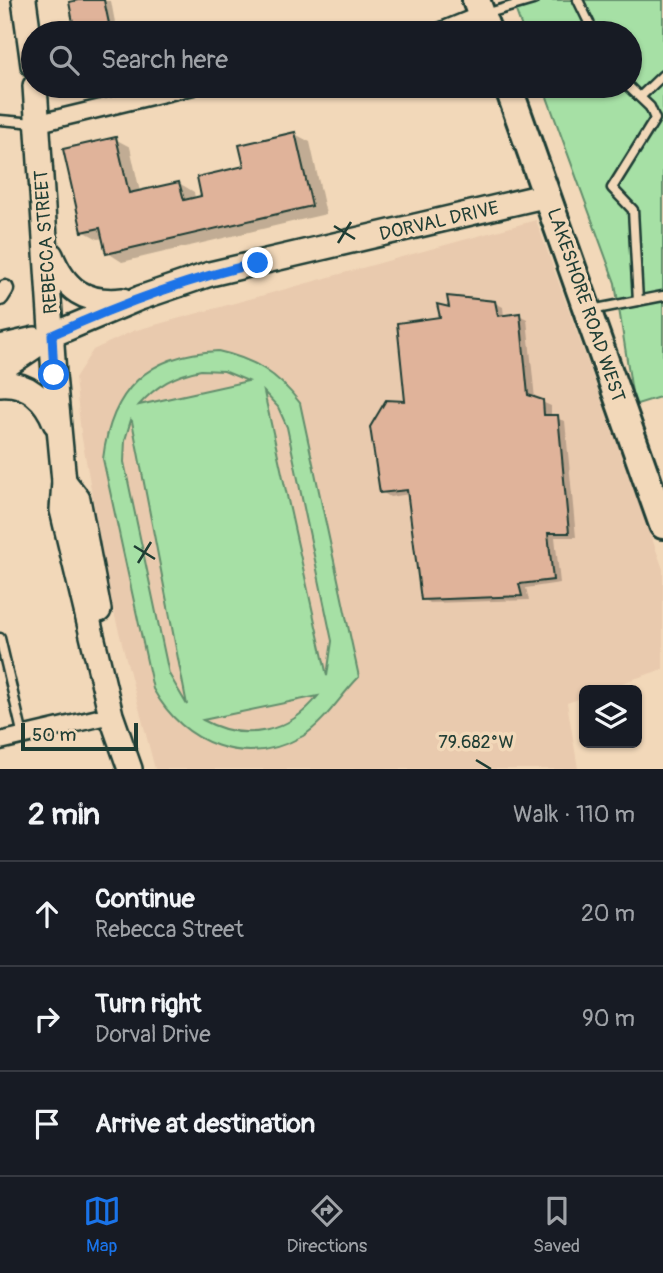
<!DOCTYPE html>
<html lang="en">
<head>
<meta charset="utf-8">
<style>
  body { margin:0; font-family:Pangolin,sans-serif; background:#242831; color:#f1f3f6 }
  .controls { position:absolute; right:21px; bottom:21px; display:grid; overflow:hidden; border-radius:10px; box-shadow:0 2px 5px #0004 }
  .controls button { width:63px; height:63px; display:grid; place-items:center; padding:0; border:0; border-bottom:2px solid #363941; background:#171b24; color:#f1f3f6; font:35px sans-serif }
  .scale { position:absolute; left:21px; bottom:18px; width:117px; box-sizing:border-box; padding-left:7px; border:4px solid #1f3d34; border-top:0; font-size:19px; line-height:24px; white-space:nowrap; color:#1f3d34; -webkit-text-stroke:5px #f2d8b9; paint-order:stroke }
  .stop { position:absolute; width:21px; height:21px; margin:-16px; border:5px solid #1a73e8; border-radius:50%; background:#fff }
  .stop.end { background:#1a73e8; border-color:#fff; box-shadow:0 2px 7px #0008 }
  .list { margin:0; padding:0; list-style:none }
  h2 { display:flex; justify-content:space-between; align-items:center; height:91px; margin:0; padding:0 28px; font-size:30px }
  h2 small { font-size:23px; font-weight:400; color:#9ea1a6 }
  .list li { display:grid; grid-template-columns:46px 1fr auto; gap:21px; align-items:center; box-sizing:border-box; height:105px; padding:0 28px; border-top:2px solid #363941 }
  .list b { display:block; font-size:26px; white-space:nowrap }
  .list p { margin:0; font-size:23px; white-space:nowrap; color:#9ea1a6 }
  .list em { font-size:23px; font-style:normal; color:#9ea1a6 }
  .icon { flex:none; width:38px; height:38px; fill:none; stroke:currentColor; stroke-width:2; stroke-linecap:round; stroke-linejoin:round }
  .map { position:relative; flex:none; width:663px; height:769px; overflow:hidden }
  .search { position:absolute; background:#171b24; box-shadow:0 2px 5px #0004; left:21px; right:21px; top:21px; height:77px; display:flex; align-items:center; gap:18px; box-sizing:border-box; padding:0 24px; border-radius:38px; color:#9ea1a6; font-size:26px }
  .sheet { height:406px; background:#171b24 }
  nav { display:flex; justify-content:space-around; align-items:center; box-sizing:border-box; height:98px; border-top:2px solid #363941; background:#171b24; font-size:19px; color:#9ea1a6 }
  nav a { display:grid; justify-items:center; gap:4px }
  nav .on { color:#1a73e8 }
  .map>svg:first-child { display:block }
  .built { fill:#e9caae }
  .green { fill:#a6e0a5; stroke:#628e6c; stroke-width:2; fill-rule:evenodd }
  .shadow { fill:#0003 }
  .building { fill:#e0b39a; stroke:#1f3d34; stroke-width:2 }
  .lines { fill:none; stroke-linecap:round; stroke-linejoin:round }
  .lane-casing { stroke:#1f3d34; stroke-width:13 }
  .street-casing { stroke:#1f3d34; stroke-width:21 }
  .secondary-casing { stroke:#1f3d34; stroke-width:28 }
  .primary-casing { stroke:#1f3d34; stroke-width:32 }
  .lane { stroke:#f2d8b9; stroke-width:8 }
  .street { stroke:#f2d8b9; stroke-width:16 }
  .secondary { stroke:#f2d8b9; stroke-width:23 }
  .primary { stroke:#f2d8b9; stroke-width:26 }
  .route { stroke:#1a73e8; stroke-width:9 }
  .ticks { fill:none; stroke:#1f3d34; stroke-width:2.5 }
  .labels { text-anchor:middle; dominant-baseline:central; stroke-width:7; stroke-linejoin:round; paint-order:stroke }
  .street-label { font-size:19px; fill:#1f3d34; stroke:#f2d8b9 }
  .ticks-label { font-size:18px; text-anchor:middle; fill:#1f3d34; stroke:#f2d8b9; stroke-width:7; stroke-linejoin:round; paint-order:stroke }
</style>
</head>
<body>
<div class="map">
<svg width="663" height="769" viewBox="0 0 663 769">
  <rect width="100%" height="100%" fill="#f2d8b9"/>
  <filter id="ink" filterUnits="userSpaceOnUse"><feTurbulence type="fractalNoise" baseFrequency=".0143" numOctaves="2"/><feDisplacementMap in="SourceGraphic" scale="14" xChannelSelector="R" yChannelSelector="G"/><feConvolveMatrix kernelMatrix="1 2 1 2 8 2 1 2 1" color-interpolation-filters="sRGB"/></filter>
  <g filter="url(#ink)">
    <polygon class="built" points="536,220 663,569 663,669 602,690 584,690 584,697 567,703 578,769 155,769 112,605 81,433 75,378 93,350 133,331"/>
    <g class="green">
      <polygon points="512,0 663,0 663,396 634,405 615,283 543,86 630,86 630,33 524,33"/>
      <path d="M 218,351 C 254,359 277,373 300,403 L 359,677 C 340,696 325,722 303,736 C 244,769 184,744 153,689 L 103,459 C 111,390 148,354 218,351 ZM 201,370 L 224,371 L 248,381 L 139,405 C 157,385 175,375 201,370 ZM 264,392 L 278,407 L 287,427 L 332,641 L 327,676 ZM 131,420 L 132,421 L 187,705 L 169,674 L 124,462 L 125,440 ZM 318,696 C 289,733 245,743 203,720 Z"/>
    </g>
    <g class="shadow">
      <polygon points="86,0 111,1 117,33 77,33 71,3"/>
      <polygon points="295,134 310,142 326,214 122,262 108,253 104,238 98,239 83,231 115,139 130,147 140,192 179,183 194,192 195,199 203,197"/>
      <polygon points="495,303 503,307 504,317 519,315 527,319 535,399 551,406 551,417 565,421 576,537 555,537 560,583 526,588 529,600 430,603 422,598 410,494 390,497 382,492 407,402 442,319 452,309"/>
    </g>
    <g class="building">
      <polygon points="78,0 104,0 111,33 75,33 69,2"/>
      <polygon points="295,132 312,206 106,254 100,228 82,232 63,149 116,137 129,193 179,182 184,200 201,196 197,177 244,166 239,145"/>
      <polygon points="447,296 495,301 498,316 520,313 528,395 543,400 544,415 558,415 569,533 548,533 553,580 519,584 522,596 421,600 407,490 380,493 370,427 386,400 405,401 397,323 440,317 437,304 449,307"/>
    </g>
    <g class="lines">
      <defs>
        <g id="lane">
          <polyline points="578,0 594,33"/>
          <polyline points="485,14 533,0"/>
          <polyline points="628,86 650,107 655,119 612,188 633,210 638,301"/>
          <polyline points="640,97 663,75"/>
          <polyline points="0,120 35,123"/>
          <polyline points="591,310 663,296"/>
          <polyline points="0,638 23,736"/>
        </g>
        <g id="street">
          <polyline points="437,33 481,15"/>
          <polyline points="39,123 193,86"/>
          <polyline points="0,297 5,289"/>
          <polyline points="0,741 111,715"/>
        </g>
        <g id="secondary">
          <polyline points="24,0 33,65"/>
          <polyline points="35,86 54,375 64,481 62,510 111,715 130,769"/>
          <path d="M 51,255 C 65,290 85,304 123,300"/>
          <polyline points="0,347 35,339"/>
          <polyline points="0,370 52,335 140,298 210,274 548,195"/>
          <path d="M 0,384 C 27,382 45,398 55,423"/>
          <polyline points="64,481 78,499 99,610"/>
        </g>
        <g id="primary">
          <polyline points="476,0 488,33"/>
          <polyline points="508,86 663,525"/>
        </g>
      </defs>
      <use href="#lane" class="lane-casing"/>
      <use href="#street" class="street-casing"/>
      <use href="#secondary" class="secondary-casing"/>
      <use href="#primary" class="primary-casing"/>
      <use href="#lane" class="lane"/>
      <use href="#street" class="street"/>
      <use href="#secondary" class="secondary"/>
      <use href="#primary" class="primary"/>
    </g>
  </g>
  <g class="lines" filter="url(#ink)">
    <path class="route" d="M 54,375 L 52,335 C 118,305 186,279 258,263"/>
  </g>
  <path class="ticks" d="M 334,226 L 355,239M 338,243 L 351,222M 134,546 L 155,559M 138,563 L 151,542M 476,760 L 491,769"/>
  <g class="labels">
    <g class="street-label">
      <text transform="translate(439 221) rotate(-13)">DORVAL DRIVE</text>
      <text transform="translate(46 242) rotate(-94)">REBECCA STREET</text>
      <text transform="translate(586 305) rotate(71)">LAKESHORE ROAD WEST</text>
    </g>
  </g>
  <g class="ticks-label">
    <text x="476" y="748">79.682°W</text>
  </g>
</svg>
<div class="controls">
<button><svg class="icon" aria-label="layers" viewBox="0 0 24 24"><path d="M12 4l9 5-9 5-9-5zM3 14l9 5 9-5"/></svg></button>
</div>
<div class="scale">50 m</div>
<div class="stop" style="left:54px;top:375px"></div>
<div class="stop end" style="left:258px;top:263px"></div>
<div class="search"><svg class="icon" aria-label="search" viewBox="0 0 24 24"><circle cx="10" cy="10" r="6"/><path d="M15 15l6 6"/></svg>Search here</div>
</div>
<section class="sheet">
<h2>2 min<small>Walk · 110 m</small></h2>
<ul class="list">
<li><svg class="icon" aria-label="ahead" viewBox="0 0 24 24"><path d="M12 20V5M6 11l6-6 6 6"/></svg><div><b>Continue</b><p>Rebecca Street</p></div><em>20 m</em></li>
<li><svg class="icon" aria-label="right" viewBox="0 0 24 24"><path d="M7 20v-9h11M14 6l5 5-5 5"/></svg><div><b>Turn right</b><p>Dorval Drive</p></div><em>90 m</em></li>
<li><svg class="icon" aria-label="arrive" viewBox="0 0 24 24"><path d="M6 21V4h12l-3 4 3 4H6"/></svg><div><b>Arrive at destination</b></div></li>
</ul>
</section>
<nav>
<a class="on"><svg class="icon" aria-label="map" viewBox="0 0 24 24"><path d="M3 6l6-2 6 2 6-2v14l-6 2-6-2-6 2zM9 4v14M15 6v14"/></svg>Map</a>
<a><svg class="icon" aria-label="directions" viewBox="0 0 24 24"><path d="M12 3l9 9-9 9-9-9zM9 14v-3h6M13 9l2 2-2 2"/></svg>Directions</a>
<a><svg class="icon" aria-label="saved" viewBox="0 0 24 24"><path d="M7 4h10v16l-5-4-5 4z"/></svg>Saved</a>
</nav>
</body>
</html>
